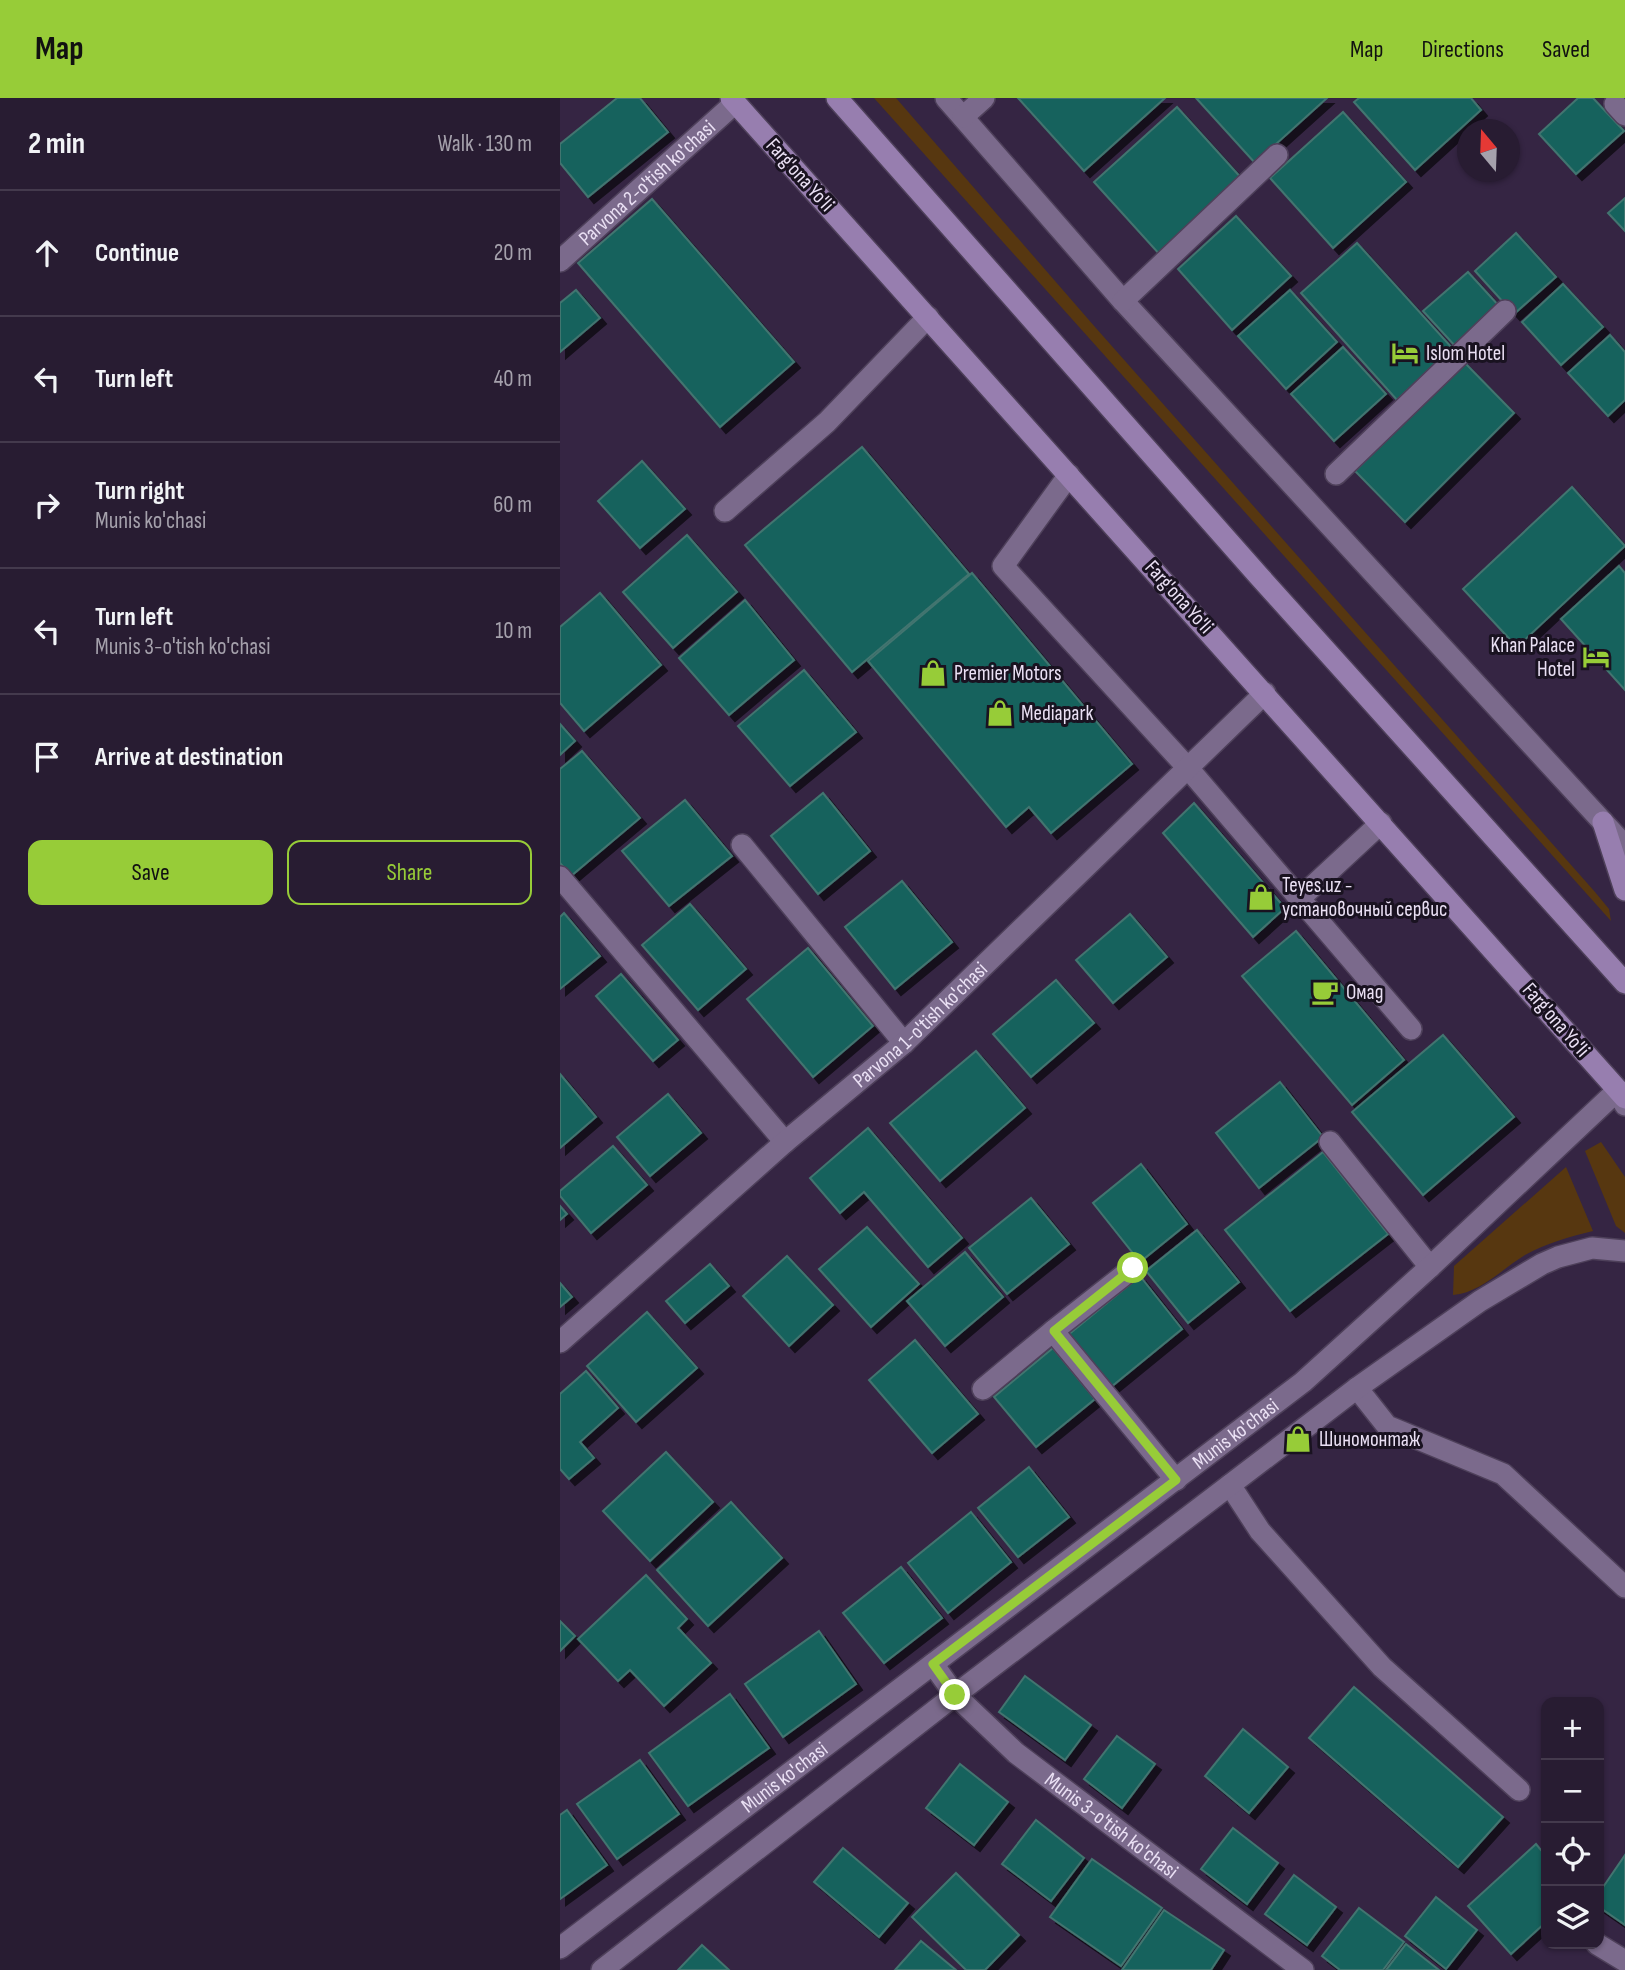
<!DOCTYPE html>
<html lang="en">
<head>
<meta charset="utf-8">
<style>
  body { margin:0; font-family:"Sofia Sans Condensed",sans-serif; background:#34293e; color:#f1f3f6 }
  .controls { position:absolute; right:21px; bottom:21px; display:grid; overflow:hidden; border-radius:14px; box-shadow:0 2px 5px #0004 }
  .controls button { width:63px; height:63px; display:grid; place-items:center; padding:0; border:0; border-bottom:2px solid #443a4d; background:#281c32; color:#f1f3f6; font:35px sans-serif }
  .compass { position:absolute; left:897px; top:21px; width:63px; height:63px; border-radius:50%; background:#281c32; box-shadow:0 2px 5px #0004; rotate:341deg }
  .stop { position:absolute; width:21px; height:21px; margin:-16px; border:5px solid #97cc38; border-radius:50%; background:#fff }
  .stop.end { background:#97cc38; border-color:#fff; box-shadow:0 2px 7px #0008 }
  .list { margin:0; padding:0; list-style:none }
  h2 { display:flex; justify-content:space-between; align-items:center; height:91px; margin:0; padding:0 28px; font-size:30px }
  h2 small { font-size:23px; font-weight:400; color:#a5a1ac }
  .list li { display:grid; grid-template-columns:46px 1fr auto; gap:21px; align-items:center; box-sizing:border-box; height:126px; padding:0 28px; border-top:2px solid #443a4d }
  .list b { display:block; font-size:26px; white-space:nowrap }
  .list p { margin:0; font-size:23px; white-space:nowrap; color:#a5a1ac }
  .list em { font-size:23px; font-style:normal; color:#a5a1ac }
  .actions { display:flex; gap:14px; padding:21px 28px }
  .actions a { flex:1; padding:16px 0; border:2px solid #97cc38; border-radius:14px; text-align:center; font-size:24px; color:#97cc38 }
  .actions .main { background:#97cc38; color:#111 }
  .icon { flex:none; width:38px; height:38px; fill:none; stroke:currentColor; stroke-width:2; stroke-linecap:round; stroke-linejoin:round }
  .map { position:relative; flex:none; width:1065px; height:1872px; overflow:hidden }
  header { display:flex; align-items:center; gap:42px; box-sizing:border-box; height:98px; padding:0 35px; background:#97cc38; color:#111 }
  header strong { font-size:33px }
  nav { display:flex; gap:38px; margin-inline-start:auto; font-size:24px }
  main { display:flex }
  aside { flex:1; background:#281c32 }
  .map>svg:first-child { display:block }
  .green { fill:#573710 }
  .building { fill:#19625d; stroke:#427570; stroke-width:2; filter:url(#shadow) }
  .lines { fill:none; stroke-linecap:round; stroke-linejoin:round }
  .minor-casing { stroke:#4e405a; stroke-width:24 }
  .major-casing { stroke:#4e405a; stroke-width:24 }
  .minor { stroke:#7b6a8c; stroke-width:21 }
  .major { stroke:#977eaf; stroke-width:21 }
  .route { stroke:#97cc38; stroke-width:9 }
  .labels { text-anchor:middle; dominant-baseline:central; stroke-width:6; stroke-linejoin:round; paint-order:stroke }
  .street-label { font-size:21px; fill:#eae0f4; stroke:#191220 }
  .poi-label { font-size:21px; fill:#eae0f4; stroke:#191220; text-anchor:start }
</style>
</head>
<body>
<header>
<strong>Map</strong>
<nav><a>Map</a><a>Directions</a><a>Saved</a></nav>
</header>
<main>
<aside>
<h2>2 min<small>Walk · 130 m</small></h2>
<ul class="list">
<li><svg class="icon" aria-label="ahead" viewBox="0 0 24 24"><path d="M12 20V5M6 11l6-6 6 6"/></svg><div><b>Continue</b></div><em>20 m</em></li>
<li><svg class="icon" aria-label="left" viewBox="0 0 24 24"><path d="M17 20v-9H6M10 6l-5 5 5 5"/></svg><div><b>Turn left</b></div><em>40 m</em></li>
<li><svg class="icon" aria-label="right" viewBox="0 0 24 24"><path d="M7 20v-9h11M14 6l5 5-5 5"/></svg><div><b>Turn right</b><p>Munis ko'chasi</p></div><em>60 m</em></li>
<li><svg class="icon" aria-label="left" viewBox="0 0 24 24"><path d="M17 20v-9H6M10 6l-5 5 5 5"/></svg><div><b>Turn left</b><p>Munis 3-o'tish ko'chasi</p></div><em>10 m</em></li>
<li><svg class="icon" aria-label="arrive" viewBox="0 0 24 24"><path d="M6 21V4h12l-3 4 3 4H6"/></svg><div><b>Arrive at destination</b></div></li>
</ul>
<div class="actions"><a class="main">Save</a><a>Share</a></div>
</aside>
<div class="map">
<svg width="1065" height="1872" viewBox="0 0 1065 1872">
  <defs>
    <filter id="shadow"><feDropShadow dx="6" dy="6" stdDeviation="0" flood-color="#0009"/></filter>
  </defs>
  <rect width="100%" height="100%" fill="#352543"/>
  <g class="green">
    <polygon points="314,0 336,0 535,229 1035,794 1049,811 1051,823"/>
    <polygon points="1041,1044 1065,1079 1065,1135 1056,1128 1025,1053"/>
    <path d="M 1006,1069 L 1033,1133 C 1009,1139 987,1145 965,1157 C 942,1171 920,1195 893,1197 L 894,1168 Z"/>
  </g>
  <g class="building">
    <polygon points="57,0 80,0 108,34 28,99 0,65 0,46"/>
    <polygon points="458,0 605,0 524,73"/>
    <polygon points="636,0 767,0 695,65"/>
    <polygon points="799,0 911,0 921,12 855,72 794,4"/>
    <polygon points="1018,0 1033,0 1064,33 1016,76 979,36"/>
    <polygon points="617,9 684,83 601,158 534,84"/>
    <polygon points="783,14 846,84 773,150 710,80"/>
    <polygon points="1065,100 1065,133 1048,115"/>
    <polygon points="92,101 234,264 160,329 18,165"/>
    <polygon points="676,118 731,178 672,232 618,171"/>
    <polygon points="956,135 996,179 954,216 915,173"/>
    <polygon points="797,145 893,251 837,302 741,195"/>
    <polygon points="908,174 940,209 896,249 863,213"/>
    <polygon points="1003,186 1043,229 1001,267 962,224"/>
    <polygon points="16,192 40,220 0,254 0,205"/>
    <polygon points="730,192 777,244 726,291 678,238"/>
    <polygon points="1050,237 1065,254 1065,302 1048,318 1008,275"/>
    <polygon points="783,249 826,296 774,343 731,296"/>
    <polygon points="904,264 954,315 845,424 795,373"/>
    <polygon points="302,349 409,476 292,574 185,447"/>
    <polygon points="82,363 125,411 80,450 38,403"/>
    <polygon points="1012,389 1065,448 957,549 903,491"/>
    <polygon points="127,437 177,494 113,550 63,494"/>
    <polygon points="1059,468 1065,475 1065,592 1001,521"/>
    <polygon points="412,475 572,666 491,735 469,709 446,729 308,563"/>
    <polygon points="40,495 101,567 24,633 0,605 0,529"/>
    <polygon points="185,502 234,562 169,617 119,560"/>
    <polygon points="244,572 296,634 230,688 178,628"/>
    <polygon points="0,626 15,643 0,657"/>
    <polygon points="22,653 80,720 11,778 0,765 0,671"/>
    <polygon points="263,695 310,753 258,796 211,738"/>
    <polygon points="125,702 172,758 109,808 62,753"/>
    <polygon points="634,705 725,810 693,839 603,735"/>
    <polygon points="342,783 392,844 335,891 285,829"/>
    <polygon points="130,806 186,871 138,912 82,847"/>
    <polygon points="4,815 40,858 0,891 0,819"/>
    <polygon points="570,816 607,859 553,905 516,862"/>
    <polygon points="736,833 844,962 792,1007 682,878"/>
    <polygon points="248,850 313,928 253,979 187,901"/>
    <polygon points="61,876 118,942 93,963 36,898"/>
    <polygon points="496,882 534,925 471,979 433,936"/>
    <polygon points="883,937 954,1019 863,1097 792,1014"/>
    <polygon points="416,953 465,1010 380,1083 330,1025"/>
    <polygon points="0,976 36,1019 0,1050"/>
    <polygon points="720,984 763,1039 699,1090 656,1035"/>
    <polygon points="108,996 141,1035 90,1078 57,1039"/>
    <polygon points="308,1030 402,1140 368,1169 304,1094 280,1115 250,1080"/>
    <polygon points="53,1048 87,1087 31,1135 0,1098 0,1093"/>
    <polygon points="763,1054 828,1136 730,1213 665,1132"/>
    <polygon points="581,1066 627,1126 580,1164 533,1105"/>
    <polygon points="471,1100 509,1146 447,1196 409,1150"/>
    <polygon points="0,1108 7,1116 0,1122"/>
    <polygon points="307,1129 359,1186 311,1229 259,1171"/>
    <polygon points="637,1132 679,1184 628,1225 586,1173"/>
    <polygon points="405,1154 443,1199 385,1248 347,1203"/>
    <polygon points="227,1158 273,1207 229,1248 183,1198"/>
    <polygon points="150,1166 169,1188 125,1225 106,1203"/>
    <polygon points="580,1178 622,1231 551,1289 508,1237"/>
    <polygon points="0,1185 12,1199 0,1209"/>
    <polygon points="87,1214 137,1270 76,1324 27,1268"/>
    <polygon points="355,1242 418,1316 372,1355 309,1282"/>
    <polygon points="493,1250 535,1301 476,1349 434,1299"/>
    <polygon points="26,1273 58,1310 20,1344 34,1360 9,1381 0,1371 0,1296"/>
    <polygon points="106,1354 153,1404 90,1463 43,1413"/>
    <polygon points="469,1369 509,1419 458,1459 418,1410"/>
    <polygon points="171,1404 222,1460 148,1528 97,1472"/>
    <polygon points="411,1414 451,1464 388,1515 348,1465"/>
    <polygon points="341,1469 382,1520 324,1565 283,1515"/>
    <polygon points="86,1477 127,1521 118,1530 151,1565 104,1608 70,1572 58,1583 18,1541"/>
    <polygon points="0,1523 15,1538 0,1553"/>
    <polygon points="259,1533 296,1586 223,1639 185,1586"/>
    <polygon points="465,1578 531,1627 505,1662 439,1614"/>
    <polygon points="794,1589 943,1719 898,1769 749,1640"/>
    <polygon points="170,1596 209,1650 128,1708 89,1655"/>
    <polygon points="683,1631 728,1669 689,1715 645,1678"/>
    <polygon points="557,1638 595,1666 562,1710 524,1681"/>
    <polygon points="80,1662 119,1716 57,1761 17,1706"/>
    <polygon points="400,1666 448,1704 414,1747 366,1710"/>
    <polygon points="7,1712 47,1767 0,1801 0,1717"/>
    <polygon points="476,1722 524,1760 491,1803 442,1766"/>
    <polygon points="673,1730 718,1765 687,1806 641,1771"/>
    <polygon points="976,1746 986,1758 986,1824 951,1856 908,1808"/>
    <polygon points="283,1750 348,1805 319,1839 254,1784"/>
    <polygon points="1065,1757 1065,1827 1039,1809 1039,1795"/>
    <polygon points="532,1761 602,1810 561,1868 490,1819"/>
    <polygon points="396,1775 459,1837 425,1872 406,1872 352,1819"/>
    <polygon points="734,1777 776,1809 747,1847 705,1816"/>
    <polygon points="876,1799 917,1832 886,1871 845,1838"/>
    <polygon points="799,1810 844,1844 823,1872 780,1872 762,1858"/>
    <polygon points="604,1812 664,1852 651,1872 562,1872"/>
    <polygon points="361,1843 396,1872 335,1872"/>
    <polygon points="846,1846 879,1872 826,1872"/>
    <polygon points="142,1847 169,1872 118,1872"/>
  </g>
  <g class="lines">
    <defs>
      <g id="minor">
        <polyline points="386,0 563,203 1065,748"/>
        <polyline points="1055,6 1065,17"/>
        <polyline points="403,19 424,0"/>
        <path id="s1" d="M 0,163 L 175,5"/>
        <polyline points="563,203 717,57"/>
        <polyline points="776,376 945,213"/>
        <polyline points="509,377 443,468 627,669 851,931"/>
        <polyline points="165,413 267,324 368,219"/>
        <polyline points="182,747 344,945"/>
        <polyline points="0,779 225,1044"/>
        <polyline points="739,801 821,725"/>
        <polyline points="770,1044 870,1169"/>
        <polyline points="573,1170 493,1233 616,1382"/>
        <path id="s2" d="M 0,1244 L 225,1044 L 344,945 L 705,595"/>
        <polyline points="797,1290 827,1328 943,1376 1065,1489"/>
        <polyline points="423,1291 493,1233"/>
        <polyline points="670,1387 700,1433 822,1569 959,1692"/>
        <path id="s3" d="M 373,1566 L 395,1597 L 456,1655 L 743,1872"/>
        <polyline points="1037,1846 1065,1863"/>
        <path id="s4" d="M 0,1850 L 743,1284 L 870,1169 L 1058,992 L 1065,1007"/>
        <polyline points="42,1872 395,1597 797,1290 920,1203 982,1166 998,1159 1032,1150 1065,1153"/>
      </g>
      <g id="major">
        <polyline points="171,0 1065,1000"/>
        <polyline points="277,0 698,477 1065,885"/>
        <polyline points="1043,724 1065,792"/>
      </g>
    </defs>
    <use href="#minor" class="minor-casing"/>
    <use href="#major" class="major-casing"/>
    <use href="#minor" class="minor"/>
    <use href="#major" class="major"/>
  </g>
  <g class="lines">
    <polyline class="route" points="395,1597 373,1566 616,1382 494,1233 573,1170"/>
  </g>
  <defs>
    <symbol id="hotel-bare" viewBox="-9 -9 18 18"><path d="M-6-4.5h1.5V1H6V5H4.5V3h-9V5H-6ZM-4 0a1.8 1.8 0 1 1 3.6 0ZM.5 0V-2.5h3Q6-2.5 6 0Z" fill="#97cc38" stroke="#191220" stroke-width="2.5" paint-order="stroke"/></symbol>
    <symbol id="shop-bare" viewBox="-9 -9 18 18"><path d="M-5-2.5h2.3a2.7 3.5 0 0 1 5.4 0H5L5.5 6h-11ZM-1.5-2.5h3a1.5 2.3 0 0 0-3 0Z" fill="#97cc38" stroke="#191220" stroke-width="2.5" paint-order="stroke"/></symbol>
    <symbol id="cafe-bare" viewBox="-9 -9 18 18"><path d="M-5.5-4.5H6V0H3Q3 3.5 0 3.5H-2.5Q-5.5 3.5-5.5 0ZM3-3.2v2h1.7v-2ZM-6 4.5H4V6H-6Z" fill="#97cc38" stroke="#191220" stroke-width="2.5" paint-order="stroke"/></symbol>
  </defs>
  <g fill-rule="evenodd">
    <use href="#hotel-bare" x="826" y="236" width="38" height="38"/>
    <use href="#hotel-bare" x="1017" y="540" width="38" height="38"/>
    <use href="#shop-bare" x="354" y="556" width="38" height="38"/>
    <use href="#shop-bare" x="421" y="596" width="38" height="38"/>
    <use href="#shop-bare" x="682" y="780" width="38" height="38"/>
    <use href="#cafe-bare" x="746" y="875" width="38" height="38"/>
    <use href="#shop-bare" x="719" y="1322" width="38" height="38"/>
  </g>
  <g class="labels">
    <g class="street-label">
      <text transform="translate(240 77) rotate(48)">Farg'ona Yo'li</text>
      <text stroke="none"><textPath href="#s1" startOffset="117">Parvona 2-o'tish ko'chasi</textPath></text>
      <text transform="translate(619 499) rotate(48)">Farg'ona Yo'li</text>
      <text transform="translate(996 922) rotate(49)">Farg'ona Yo'li</text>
      <text stroke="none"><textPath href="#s2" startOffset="480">Parvona 1-o'tish ko'chasi</textPath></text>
      <text stroke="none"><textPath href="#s4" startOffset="849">Munis ko'chasi</textPath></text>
      <text stroke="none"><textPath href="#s4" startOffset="282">Munis ko'chasi</textPath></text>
      <text stroke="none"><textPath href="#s3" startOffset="242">Munis 3-o'tish ko'chasi</textPath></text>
    </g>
    <g class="poi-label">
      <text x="866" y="255">Islom Hotel</text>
      <text x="1015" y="547" text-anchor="end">Khan Palace<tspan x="1015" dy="24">Hotel</tspan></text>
      <text x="394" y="575">Premier Motors</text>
      <text x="461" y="615">Mediapark</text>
      <text x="722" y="787">Teyes.uz -<tspan x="722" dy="24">установочный сервис</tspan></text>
      <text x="786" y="894">Омад</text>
      <text x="759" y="1341">Шиномонтаж</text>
    </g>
  </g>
</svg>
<div class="controls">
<button>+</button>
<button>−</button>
<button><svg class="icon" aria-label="locate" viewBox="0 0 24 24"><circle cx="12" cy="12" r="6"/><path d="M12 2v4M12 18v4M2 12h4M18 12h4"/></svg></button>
<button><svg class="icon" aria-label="layers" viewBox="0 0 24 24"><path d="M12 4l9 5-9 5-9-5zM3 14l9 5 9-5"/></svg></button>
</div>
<svg class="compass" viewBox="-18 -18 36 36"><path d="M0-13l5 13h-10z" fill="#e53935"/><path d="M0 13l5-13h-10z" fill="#a5a1ac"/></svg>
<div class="stop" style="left:573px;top:1170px"></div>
<div class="stop end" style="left:395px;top:1597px"></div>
</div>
</main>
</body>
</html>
